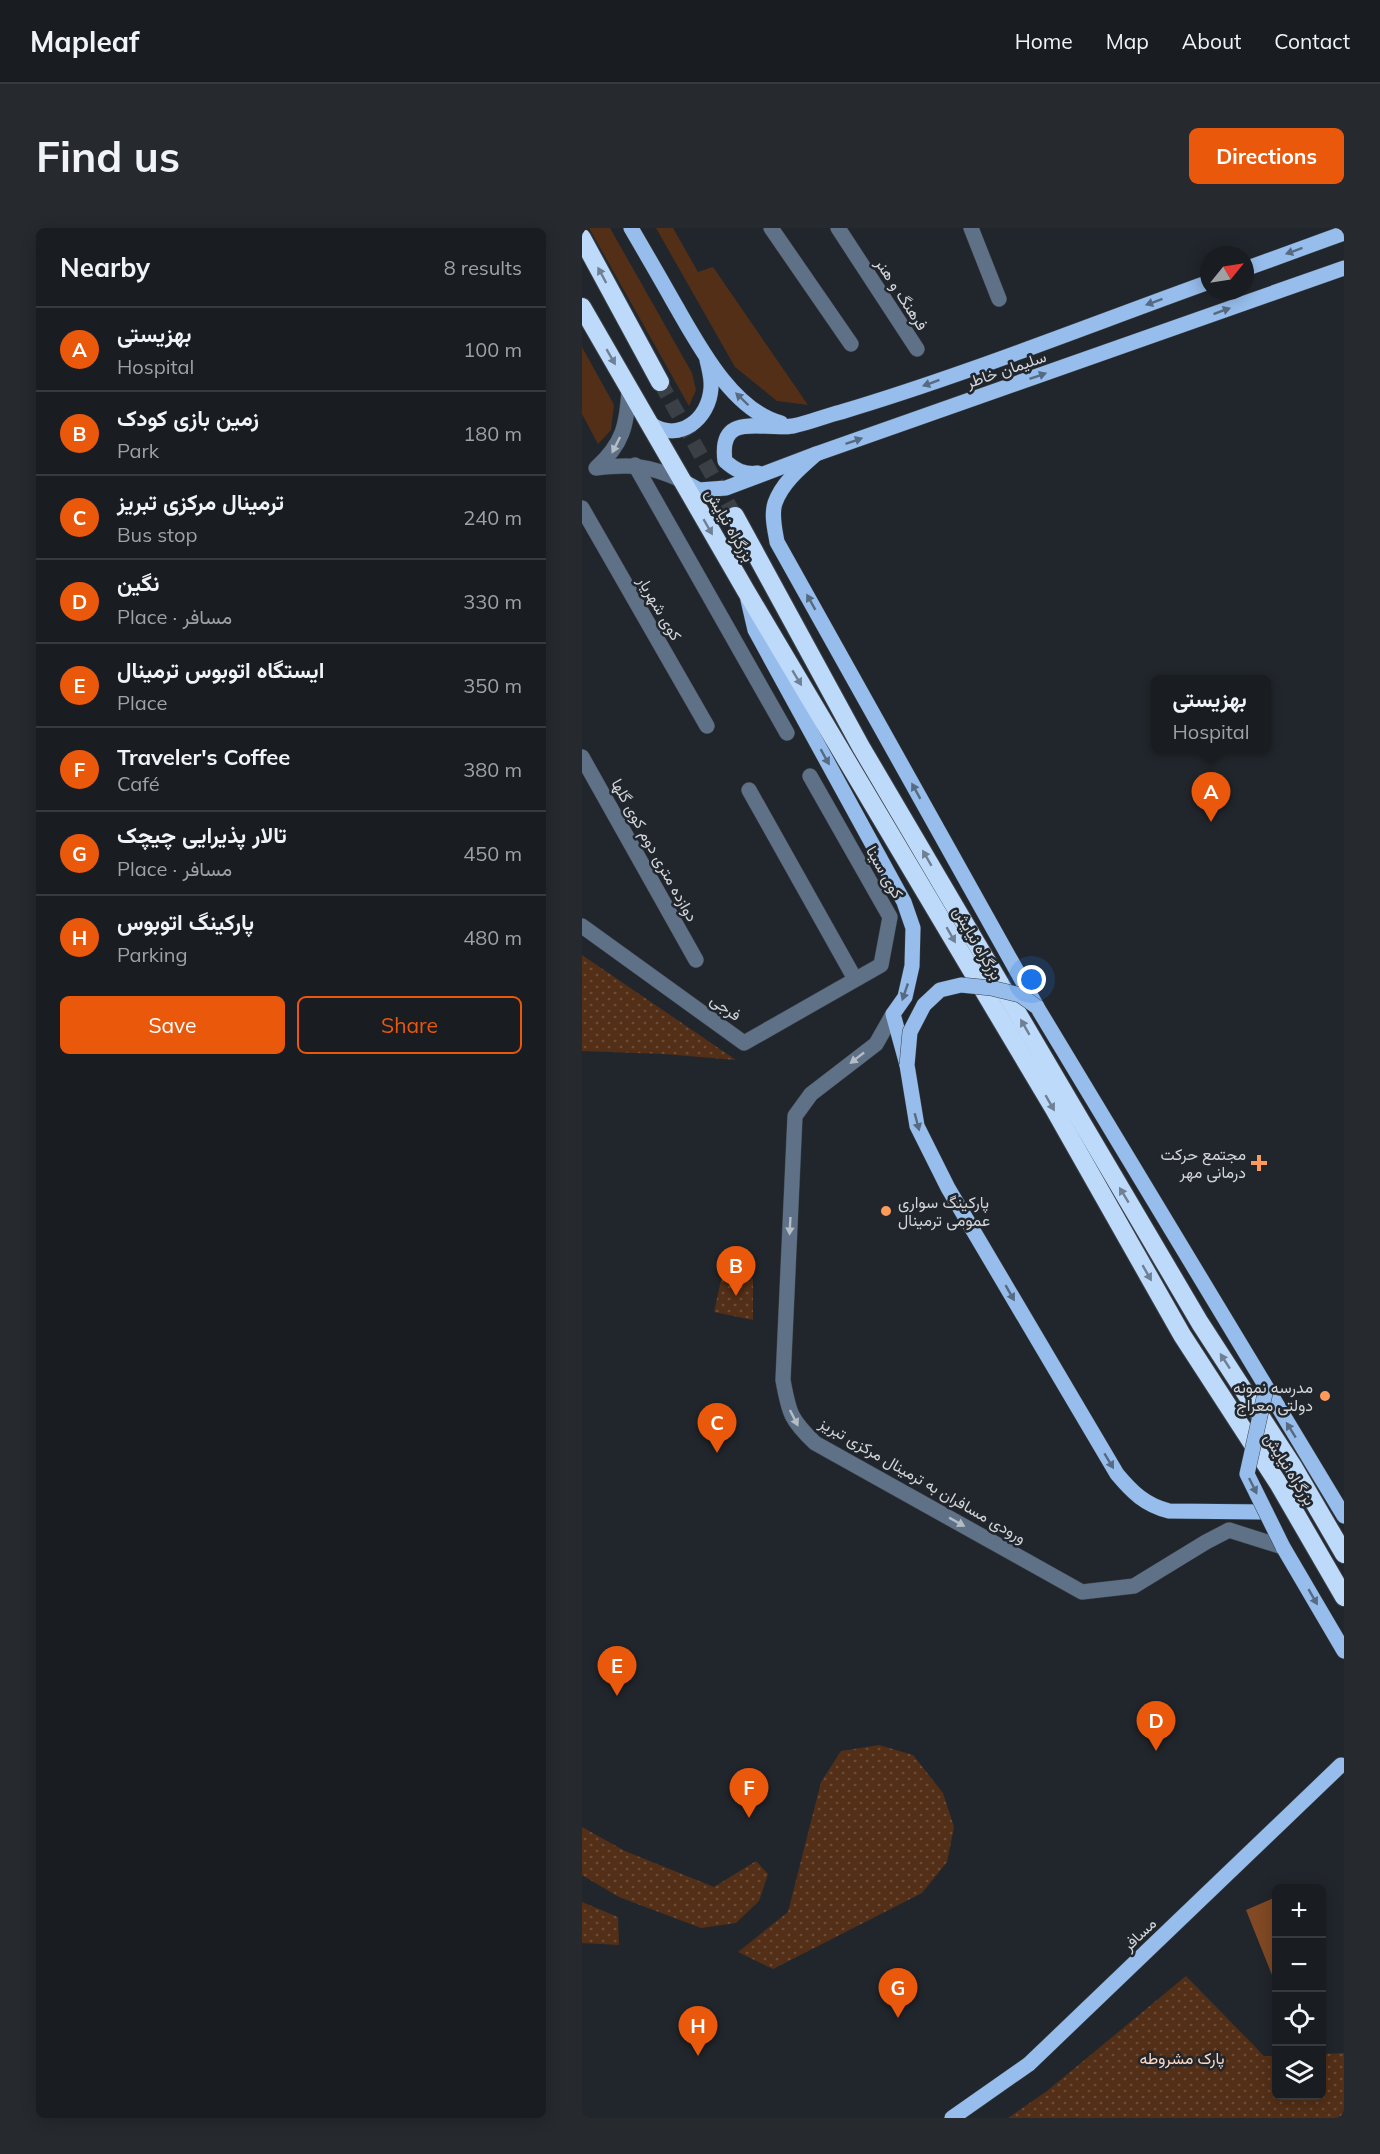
<!DOCTYPE html>
<html lang="en">
<head>
<meta charset="utf-8">
<style>
  body { margin:0; font-family:Mulish,Vazirmatn,sans-serif; background:#26292e; color:#f1f3f6 }
  .controls { position:absolute; right:18px; bottom:18px; display:grid; overflow:hidden; border-radius:9px; box-shadow:0 3px 15px #0003 }
  .controls button { width:54px; height:54px; display:grid; place-items:center; padding:0; border:0; border-bottom:2px solid #373a3f; background:#191c21; color:#f1f3f6; font:30px sans-serif }
  .compass { position:absolute; left:618px; top:18px; width:54px; height:54px; border-radius:50%; background:#191c21; box-shadow:0 3px 15px #0003; rotate:60deg }
  .you { position:absolute; left:450px; top:752px; width:21px; height:21px; margin:-15px; border:4px solid #fff; border-radius:50%; background:#1a73e8; box-shadow:0 0 0 9px #1a73e833 }
  .badge { display:grid; place-items:center; width:39px; height:39px; border-radius:50%; background:#ea580c; color:#fff; font-size:20px; font-weight:700 }
  .pin { position:absolute; translate:-50% -50px; filter:drop-shadow(0 2px 3px #0008) }
  .pin::after { content:''; position:absolute; top:32px; width:21px; height:18px; background:inherit; clip-path:polygon(0 0,100% 0,50% 100%) }
  .popup { position:absolute; left:569px; top:447px; width:120px; height:78px; box-sizing:border-box; display:grid; place-content:center; border-radius:9px; background:#191c21; filter:drop-shadow(0 2px 4px #0005); font-size:20px; white-space:nowrap; color:#9fa1a5 }
  .popup b { font-size:22px; color:#f1f3f6 }
  .popup::after { content:''; position:absolute; left:50%; top:100%; margin-left:-12px; border:12px solid transparent; border-top-color:#191c21 }
  .list { margin:0; padding:0; list-style:none }
  h2 { display:flex; justify-content:space-between; align-items:center; height:78px; margin:0; padding:0 24px; font-size:26px }
  h2 small { font-size:20px; font-weight:400; color:#9fa1a5 }
  .list li { display:grid; grid-template-columns:39px 1fr auto; gap:18px; align-items:center; box-sizing:border-box; height:84px; padding:0 24px; border-top:2px solid #373a3f }
  .list b { display:block; font-size:22px; white-space:nowrap }
  .list p { margin:0; font-size:20px; white-space:nowrap; color:#9fa1a5 }
  .list em { font-size:20px; font-style:normal; color:#9fa1a5 }
  .actions { display:flex; gap:12px; padding:18px 24px }
  .actions a { flex:1; padding:14px 0; border:2px solid #ea580c; border-radius:9px; text-align:center; font-size:21px; color:#ea580c }
  .actions .main { background:#ea580c; color:#fff }
  .icon { flex:none; width:33px; height:33px; fill:none; stroke:currentColor; stroke-width:2; stroke-linecap:round; stroke-linejoin:round }
  .map { position:relative; flex:none; width:762px; height:1890px; overflow:hidden; border-radius:9px }
  header { display:flex; align-items:center; gap:36px; box-sizing:border-box; height:84px; padding:0 30px; background:#191c21; border-bottom:2px solid #373a3f }
  header strong { font-size:28px }
  nav { display:flex; gap:33px; margin-inline-start:auto; font-size:21px }
  .intro { display:flex; align-items:center; justify-content:space-between; box-sizing:border-box; height:144px; padding:0 36px }
  h1 { margin:0; font-size:42px }
  .button { padding:15px 27px; border-radius:9px; background:#ea580c; color:#fff; font-size:21px; font-weight:700 }
  main { display:flex; gap:36px; padding:0 36px }
  aside { flex:1; background:#191c21; border-radius:9px; box-shadow:0 3px 15px #0003 }
  .map>svg:first-child { display:block }
  .green { fill:#532f17 }
  .park { fill:url(#park-dots) }
  .water { fill:#814924 }
  .lines { fill:none; stroke-linecap:round; stroke-linejoin:round }
  .major-tunnel { stroke:#3b4046; stroke-width:15; stroke-dasharray:15 8; stroke-linecap:butt }
  .minor-casing { stroke:#3d4248; stroke-width:16 }
  .major-casing { stroke:#3d4248; stroke-width:16 }
  .highway-casing { stroke:#3d4248; stroke-width:20 }
  .minor { stroke:#5e7187; stroke-width:15 }
  .major { stroke:#96bdeb; stroke-width:15 }
  .highway { stroke:#bedafb; stroke-width:18 }
  .major-bridge-casing { stroke:#3d4248; stroke-width:16; stroke-linecap:butt }
  .major-bridge { stroke:#96bdeb; stroke-width:15 }
  .oneway { fill:#566a82 }
  .oneway2 { fill:#708094 }
  .oneway3 { fill:#b4bcc4 }
  .poi-dot { fill:#ff9b5a; stroke:#21262c; stroke-width:2 }
  .labels { text-anchor:middle; dominant-baseline:central; stroke-width:5; stroke-linejoin:round; paint-order:stroke }
  .street-label { font-size:16px; fill:#d1d5d9; stroke:#21262c }
  .poi-label { font-size:16px; fill:#d1d5d9; stroke:#21262c; text-anchor:end }
  .park-label { font-size:16px; fill:#fcd8c3; stroke:#21262c }
</style>
</head>
<body>
<header>
<strong>Mapleaf</strong>
<nav><a>Home</a><a>Map</a><a>About</a><a>Contact</a></nav>
</header>
<div class="intro"><h1>Find us</h1><a class="button">Directions</a></div>
<main>
<aside>
<h2>Nearby<small>8 results</small></h2>
<ul class="list">
<li><span class="badge">A</span><div><b>بهزیستی</b><p>Hospital</p></div><em>100 m</em></li>
<li><span class="badge">B</span><div><b>زمین بازی کودک</b><p>Park</p></div><em>180 m</em></li>
<li><span class="badge">C</span><div><b>ترمینال مرکزی تبریز</b><p>Bus stop</p></div><em>240 m</em></li>
<li><span class="badge">D</span><div><b>نگین</b><p>Place · مسافر</p></div><em>330 m</em></li>
<li><span class="badge">E</span><div><b>ایستگاه اتوبوس ترمینال</b><p>Place</p></div><em>350 m</em></li>
<li><span class="badge">F</span><div><b>Traveler's Coffee</b><p>Café</p></div><em>380 m</em></li>
<li><span class="badge">G</span><div><b>تالار پذیرایی چیچک</b><p>Place · مسافر</p></div><em>450 m</em></li>
<li><span class="badge">H</span><div><b>پارکینگ اتوبوس</b><p>Parking</p></div><em>480 m</em></li>
</ul>
<div class="actions"><a class="main">Save</a><a>Share</a></div>
</aside>
<div class="map">
<svg width="762" height="1890" viewBox="0 0 762 1890">
  <defs>
    <pattern id="park-dots" width="8" height="8" patternUnits="userSpaceOnUse" patternTransform="scale(1.5)"><rect width="8" height="8" fill="#532f17"/><path d="M2 2h.1M6 6h.1" fill="none" stroke="#6b4c38" stroke-width="1.8" stroke-linecap="round"/></pattern>
  </defs>
  <rect width="100%" height="100%" fill="#21262c"/>
  <g class="green">
    <polygon points="7,0 28,0 110,145 114,162 107,178"/>
    <polygon points="74,0 91,0 116,44 131,39 226,177 195,173 153,139"/>
    <polygon points="0,119 32,177 29,202 16,216 0,186"/>
  </g>
  <g class="park">
    <polygon points="0,727 154,832 82,826 0,823"/>
    <polygon points="141,1043 171,1051 171,1092 132,1084"/>
    <polygon points="297,1517 331,1527 361,1565 372,1599 365,1634 340,1665 191,1741 156,1724 206,1684 239,1554 259,1523"/>
    <polygon points="0,1599 43,1623 132,1659 174,1633 186,1646 177,1673 154,1695 119,1700 37,1669 0,1647"/>
    <polygon points="0,1674 36,1689 37,1717 0,1715"/>
    <polygon points="604,1748 682,1828 694,1828 694,1868 740,1868 740,1826 762,1825 762,1890 426,1890 465,1863"/>
  </g>
  <polygon class="water" points="694,1669 694,1757 664,1682"/>
  <g class="lines">
    <polyline class="major-tunnel" points="78,154 153,288"/>
    <defs>
      <g id="minor">
        <polyline points="189,0 269,116"/>
        <polyline points="256,0 335,121"/>
        <polyline points="389,0 417,71"/>
        <path d="M 47,161 C 45,197 41,216 14,240 C 49,236 66,237 99,252"/>
        <polyline points="53,237 205,505"/>
        <polyline points="0,280 125,498"/>
        <polyline points="0,529 114,732"/>
        <polyline points="167,562 273,751"/>
        <polyline points="0,698 162,815 299,737 308,689 228,548"/>
        <path d="M 311,786 L 294,816 L 229,866 L 213,888 L 201,1152 C 207,1186 209,1192 233,1215 L 500,1364 L 552,1358 L 624,1314 L 647,1302 L 701,1319"/>
      </g>
      <g id="major">
        <path d="M 49,0 C 63,24 77,48 91,73 C 115,114 149,182 199,195"/>
        <polyline points="663,41 762,5"/>
        <path d="M 70,197 C 98,214 127,191 129,160 C 130,151 127,141 125,132"/>
        <path d="M 234,226 C 218,240 200,255 193,275 C 189,287 193,302 195,314 L 455,779 L 762,1288"/>
        <path d="M 176,245 C 162,247 153,242 143,233 C 136,182 181,203 211,198 C 227,195 243,188 259,184 C 383,147 505,98 627,54"/>
        <polyline points="99,252 117,262 144,260 234,226 762,40"/>
        <path d="M 166,372 L 173,402 L 322,674 L 331,700 L 330,738 L 323,769 L 311,786 L 325,837 L 335,898 L 366,960 L 535,1246 C 550,1264 563,1277 587,1283 L 684,1284"/>
        <polyline points="701,1319 762,1423"/>
        <polyline points="370,1890 447,1836 759,1537"/>
      </g>
      <g id="highway">
        <polyline points="0,10 78,154"/>
        <polyline points="0,79 164,363 472,881 600,1107 696,1255 762,1369"/>
        <polyline points="153,288 279,519 486,871 618,1095 712,1240 762,1326"/>
      </g>
    </defs>
    <use href="#minor" class="minor-casing"/>
    <use href="#major" class="major-casing"/>
    <use href="#highway" class="highway-casing"/>
    <use href="#minor" class="minor"/>
    <use href="#major" class="major"/>
    <use href="#highway" class="highway"/>
    <defs>
      <g id="major-bridge">
        <polyline points="325,837 328,804 342,777 358,762 379,757 409,760 438,767 455,779"/>
        <polyline points="684,1161 665,1246 701,1319"/>
      </g>
    </defs>
    <use href="#major-bridge" class="major-bridge-casing"/>
    <use href="#major-bridge" class="major-bridge"/>
  </g>
  <defs><path id="oneway-solid" d="M-6-.8H1V-3.2L6.5 0L1 3.2V.8H-6Z" transform="scale(1.5)"/></defs>
  <g class="oneway">
    <use href="#oneway-solid" transform="translate(712 23) rotate(160)"/>
    <use href="#oneway-solid" transform="translate(572 74) rotate(160)"/>
    <use href="#oneway-solid" transform="translate(640 83) rotate(-20)"/>
    <use href="#oneway-solid" transform="translate(456 148) rotate(-19)"/>
    <use href="#oneway-solid" transform="translate(349 155) rotate(160)"/>
    <use href="#oneway-solid" transform="translate(160 171) rotate(-136)"/>
    <use href="#oneway-solid" transform="translate(272 213) rotate(-19)"/>
    <use href="#oneway-solid" transform="translate(229 374) rotate(-119)"/>
    <use href="#oneway-solid" transform="translate(243 529) rotate(61)"/>
    <use href="#oneway-solid" transform="translate(334 563) rotate(-119)"/>
    <use href="#oneway-solid" transform="translate(323 764) rotate(109)"/>
    <use href="#oneway-solid" transform="translate(335 894) rotate(75)"/>
    <use href="#oneway-solid" transform="translate(428 1065) rotate(60)"/>
    <use href="#oneway-solid" transform="translate(709 1202) rotate(-122)"/>
    <use href="#oneway-solid" transform="translate(527 1233) rotate(59)"/>
    <use href="#oneway-solid" transform="translate(671 1258) rotate(64)"/>
    <use href="#oneway-solid" transform="translate(731 1369) rotate(60)"/>
  </g>
  <g class="oneway2">
    <use href="#oneway-solid" transform="translate(20 47) rotate(-118)"/>
    <use href="#oneway-solid" transform="translate(29 129) rotate(60)"/>
    <use href="#oneway-solid" transform="translate(126 299) rotate(60)"/>
    <use href="#oneway-solid" transform="translate(215 450) rotate(59)"/>
    <use href="#oneway-solid" transform="translate(345 630) rotate(-120)"/>
    <use href="#oneway-solid" transform="translate(369 707) rotate(60)"/>
    <use href="#oneway-solid" transform="translate(443 799) rotate(-120)"/>
    <use href="#oneway-solid" transform="translate(468 875) rotate(60)"/>
    <use href="#oneway-solid" transform="translate(542 967) rotate(-121)"/>
    <use href="#oneway-solid" transform="translate(565 1045) rotate(60)"/>
    <use href="#oneway-solid" transform="translate(643 1133) rotate(-123)"/>
  </g>
  <g class="oneway3">
    <use href="#oneway-solid" transform="translate(34 217) rotate(117)"/>
    <use href="#oneway-solid" transform="translate(275 830) rotate(142)"/>
    <use href="#oneway-solid" transform="translate(208 998) rotate(93)"/>
    <use href="#oneway-solid" transform="translate(212 1190) rotate(63)"/>
    <use href="#oneway-solid" transform="translate(375 1294) rotate(29)"/>
  </g>
  <g class="poi-dot">
    <path d="M674 926h6v6h6v6h-6v6h-6v-6h-6v-6h6z"/>
    <circle cx="304" cy="983" r="6"/>
    <circle cx="743" cy="1168" r="6"/>
  </g>
  <g class="labels">
    <g class="street-label">
      <text transform="translate(320 66) rotate(57)">فرهنگ و هنر</text>
      <text transform="translate(424 141) rotate(-19)">سلیمان خاطر</text>
      <text transform="translate(148 297) rotate(60)">بزرگراه نیایش</text>
      <text transform="translate(78 380) rotate(60)">کوی شهریار</text>
      <text transform="translate(73 622) rotate(61)">دوازده متری دوم کوی گلها</text>
      <text transform="translate(303 644) rotate(60)">کوی سینا</text>
      <text transform="translate(396 715) rotate(60)">بزرگراه نیایش</text>
      <text transform="translate(144 779) rotate(36)">فرجی</text>
      <text transform="translate(708 1241) rotate(58)">بزرگراه نیایش</text>
      <text transform="translate(341 1252) rotate(30)">ورودی مسافران به ترمینال مرکزی تبریز</text>
      <text transform="translate(557 1706) rotate(-44)">مسافر</text>
    </g>
    <g class="poi-label">
      <text x="664" y="926">مجتمع حرکت<tspan x="664" dy="18">درمانی مهر</tspan></text>
      <text x="316" y="974" text-anchor="start">پارکینگ سواری<tspan x="316" dy="18">عمومی ترمینال</tspan></text>
      <text x="731" y="1159">مدرسه نمونه<tspan x="731" dy="18">دولتی معراج</tspan></text>
    </g>
    <g class="park-label">
      <text x="600" y="1830">پارک مشروطه</text>
    </g>
  </g>
</svg>
<div class="controls">
<button>+</button>
<button>−</button>
<button><svg class="icon" aria-label="locate" viewBox="0 0 24 24"><circle cx="12" cy="12" r="6"/><path d="M12 2v4M12 18v4M2 12h4M18 12h4"/></svg></button>
<button><svg class="icon" aria-label="layers" viewBox="0 0 24 24"><path d="M12 4l9 5-9 5-9-5zM3 14l9 5 9-5"/></svg></button>
</div>
<svg class="compass" viewBox="-18 -18 36 36"><path d="M0-13l5 13h-10z" fill="#e53935"/><path d="M0 13l5-13h-10z" fill="#9fa1a5"/></svg>
<div class="you"></div>
<div class="pin badge" style="left:629px;top:594px">A</div>
<div class="popup"><b>بهزیستی</b>Hospital</div>
<div class="pin badge" style="left:154px;top:1068px">B</div>
<div class="pin badge" style="left:135px;top:1225px">C</div>
<div class="pin badge" style="left:574px;top:1523px">D</div>
<div class="pin badge" style="left:35px;top:1468px">E</div>
<div class="pin badge" style="left:167px;top:1590px">F</div>
<div class="pin badge" style="left:316px;top:1790px">G</div>
<div class="pin badge" style="left:116px;top:1828px">H</div>
</div>
</main>
</body>
</html>
